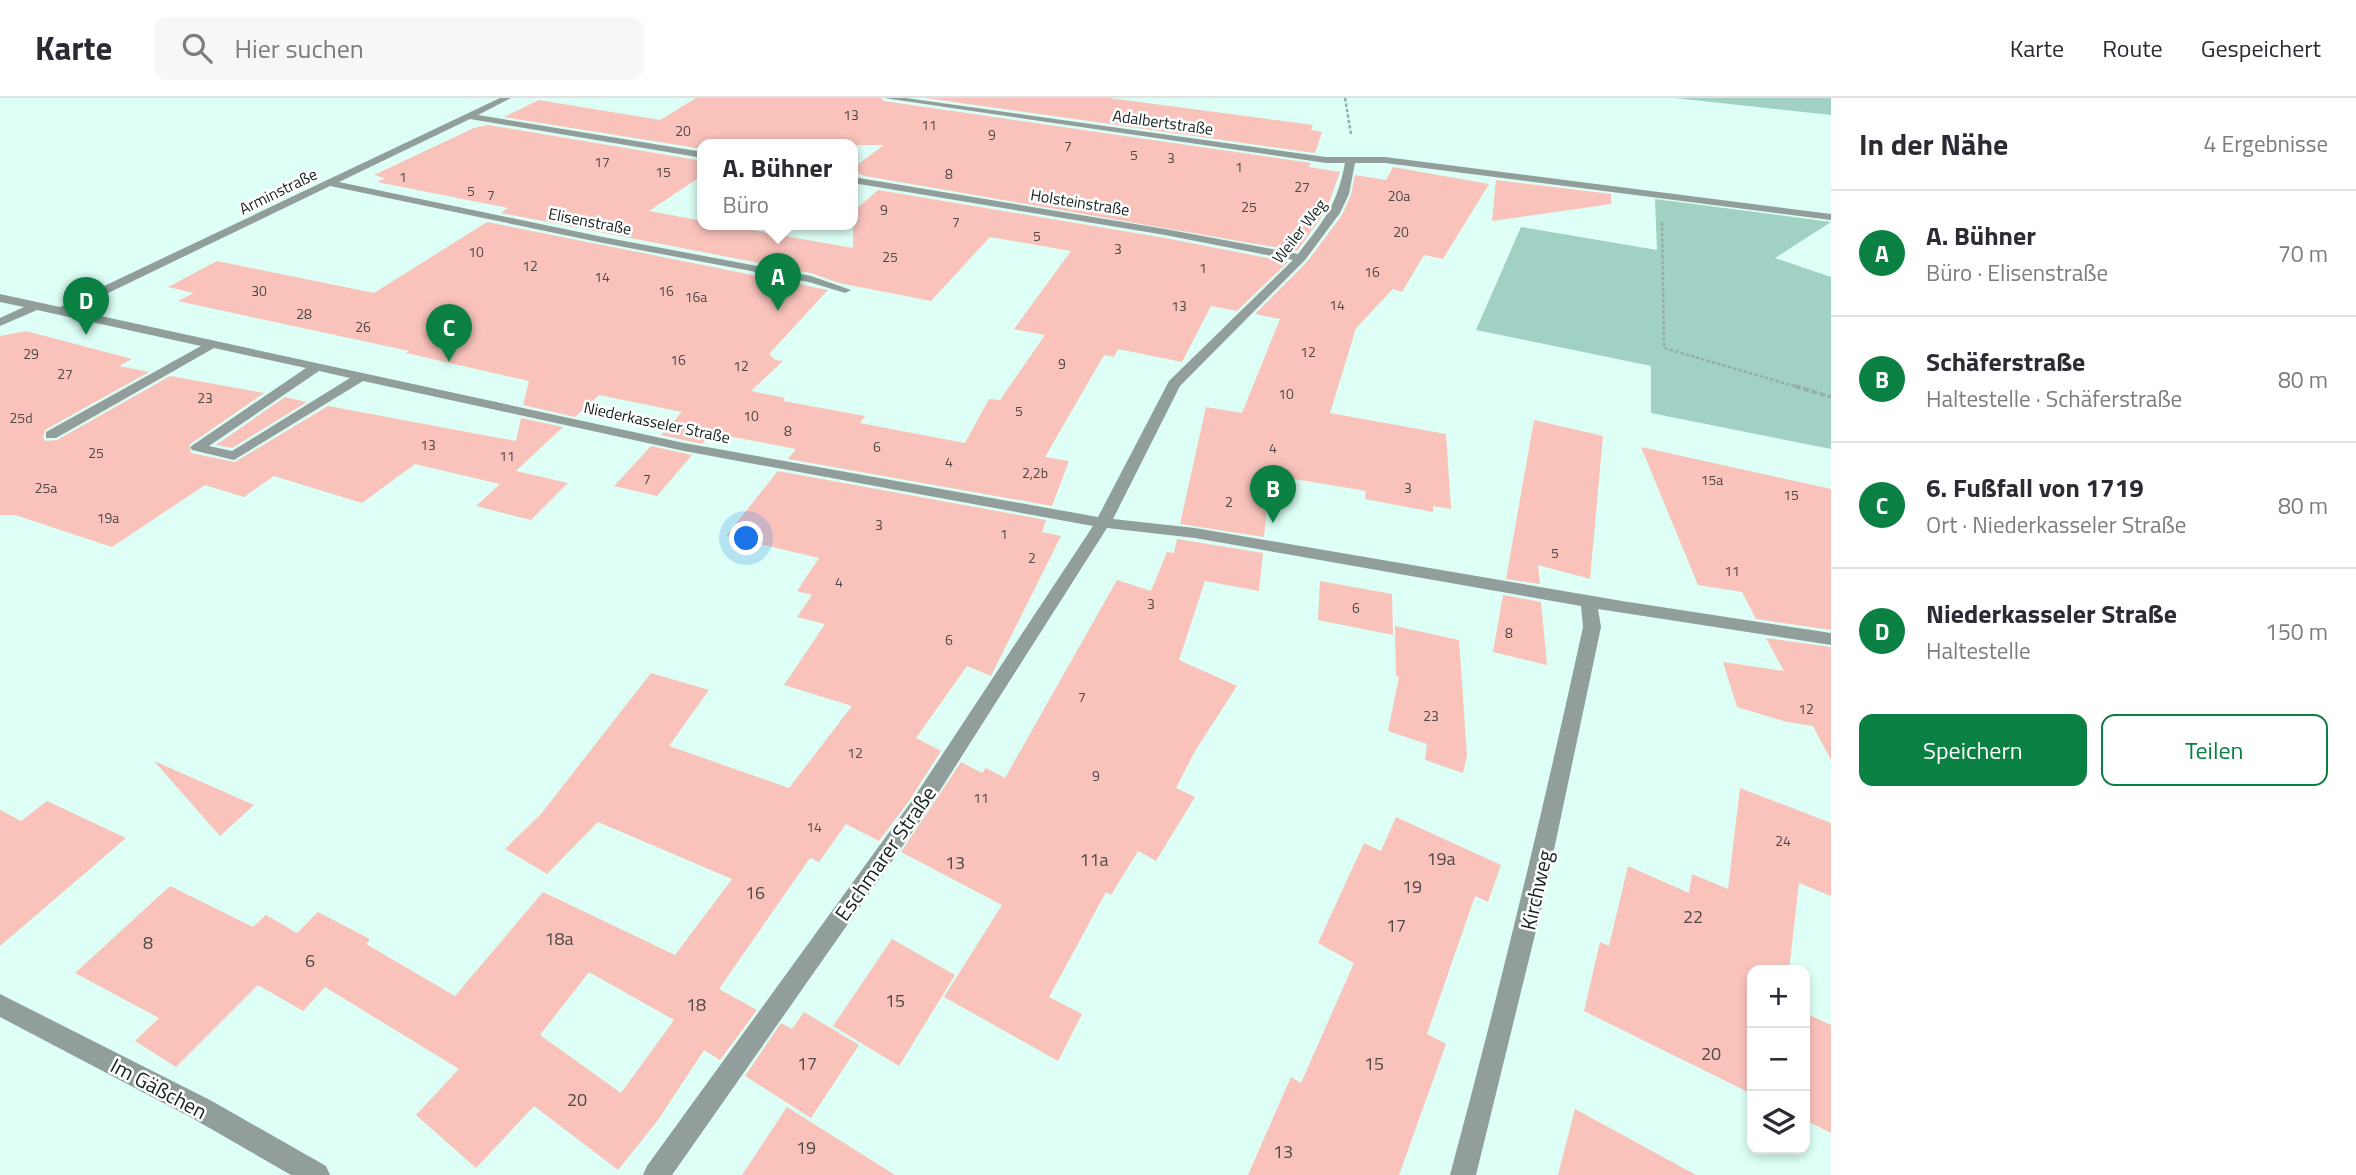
<!DOCTYPE html>
<html lang="de">
<head>
<meta charset="utf-8">
<style>
  body { margin:0; font-family:"Titillium Web",sans-serif; background:#f7f7f7; color:#2b2b33 }
  .controls { position:absolute; right:21px; bottom:21px; display:grid; overflow:hidden; border-radius:14px; box-shadow:0 4px 10px #0003 }
  .controls button { width:63px; height:63px; display:grid; place-items:center; padding:0; border:0; border-bottom:2px solid #e1e1e2; background:#fff; color:#2b2b33; font:35px sans-serif }
  .you { position:absolute; left:747px; top:441px; width:24px; height:24px; margin:-18px; border:5px solid #fff; border-radius:50%; background:#1a73e8; box-shadow:0 0 0 10px #1a73e833 }
  .badge { display:grid; place-items:center; width:46px; height:46px; border-radius:50%; background:#0b8043; color:#fff; font-size:23px; font-weight:700 }
  .pin { position:absolute; translate:-50% -58px; filter:drop-shadow(0 2px 4px #0008) }
  .pin::after { content:''; position:absolute; top:37px; width:24px; height:21px; background:inherit; clip-path:polygon(0 0,100% 0,50% 100%) }
  .popup { position:absolute; left:697px; top:41px; width:161px; height:91px; box-sizing:border-box; display:grid; place-content:center; border-radius:14px; background:#fff; filter:drop-shadow(0 2px 5px #0005); font-size:23px; white-space:nowrap; color:#7c7c81 }
  .popup b { font-size:26px; color:#2b2b33 }
  .popup::after { content:''; position:absolute; left:50%; top:100%; margin-left:-14px; border:14px solid transparent; border-top-color:#fff }
  .list { margin:0; padding:0; list-style:none }
  h2 { display:flex; justify-content:space-between; align-items:center; height:91px; margin:0; padding:0 28px; font-size:30px }
  h2 small { font-size:23px; font-weight:400; color:#7c7c81 }
  .list li { display:grid; grid-template-columns:46px 1fr auto; gap:21px; align-items:center; box-sizing:border-box; height:126px; padding:0 28px; border-top:2px solid #e1e1e2 }
  .list b { display:block; font-size:26px; white-space:nowrap }
  .list p { margin:0; font-size:23px; white-space:nowrap; color:#7c7c81 }
  .list em { font-size:23px; font-style:normal; color:#7c7c81 }
  .actions { display:flex; gap:14px; padding:21px 28px }
  .actions a { flex:1; padding:16px 0; border:2px solid #0b8043; border-radius:14px; text-align:center; font-size:24px; color:#0b8043 }
  .actions .main { background:#0b8043; color:#fff }
  .icon { flex:none; width:38px; height:38px; fill:none; stroke:currentColor; stroke-width:2; stroke-linecap:round; stroke-linejoin:round }
  .map { position:relative; flex:none; width:1831px; height:1077px; overflow:hidden }
  header { display:flex; align-items:center; gap:42px; box-sizing:border-box; height:98px; padding:0 35px; background:#fff; border-bottom:2px solid #e1e1e2 }
  header strong { font-size:33px }
  nav { display:flex; gap:38px; margin-inline-start:auto; font-size:24px }
  .search { width:490px; height:63px; background:#f7f7f7; display:flex; align-items:center; gap:18px; box-sizing:border-box; padding:0 24px; border-radius:14px; color:#7c7c81; font-size:26px }
  main { display:flex }
  aside { flex:1; background:#fff }
  .map>svg:first-child { display:block }
  .green { fill:#a1d0c5 }
  .building { fill:#f9c3bc; fill-rule:evenodd }
  .lines { fill:none; stroke-linecap:round; stroke-linejoin:round }
  .path-far1 { stroke:#95afa8; stroke-width:2.5; stroke-dasharray:3.5 2; stroke-linecap:butt }
  .path { stroke:#95afa8; stroke-width:3.5; stroke-dasharray:6 2.5; stroke-linecap:butt }
  .minor { fill:#919e9b; fill-rule:evenodd }
  .labels { text-anchor:middle; dominant-baseline:central; stroke-width:5; stroke-linejoin:round; paint-order:stroke }
  .number-label { font-size:14px; fill:#4f4a46 }
  .far-street-label { font-size:16px; fill:#16221f; stroke:#fff }
  .near-number-label { font-size:18px; fill:#4f4a46 }
  .near-street-label { font-size:21px; fill:#16221f; stroke:#fff }
</style>
</head>
<body>
<header>
<strong>Karte</strong>
<div class="search"><svg class="icon" aria-label="search" viewBox="0 0 24 24"><circle cx="10" cy="10" r="6"/><path d="M15 15l6 6"/></svg>Hier suchen</div>
<nav><a>Karte</a><a>Route</a><a>Gespeichert</a></nav>
</header>
<main>
<div class="map">
<svg width="1831" height="1077" viewBox="0 0 1831 1077">
  <rect width="100%" height="100%" fill="#ddfff6"/>
  <g class="green">
    <polygon points="1675,0 1831,0 1831,17"/>
    <polygon points="1655,101 1831,124 1775,160 1831,179 1831,351 1651,315 1651,268 1476,232 1521,129 1657,152"/>
  </g>
  <g class="building">
    <polygon points="696,0 881,0 884,3 1311,65 1309,69 1340,74 1326,113 1297,153 865,78 853,73 853,70 884,47 703,47 703,51 504,19 539,2 660,22"/>
    <polygon points="925,0 1109,0 1313,27 1311,32 1322,34 1315,55"/>
    <polygon points="488,27 703,63 703,77 649,113 703,123 703,127 723,127 853,150 853,114 878,92 1165,140 1288,164 1237,213 1211,208 1182,264 1118,251 1114,259 1104,257 1045,359 1069,363 1052,408 788,361 796,351 712,335 702,346 661,337 682,314 599,297 575,319 523,307 529,283 406,255 409,253 178,203 194,195 168,189 217,163 374,195 487,124 828,192 769,256 775,262 783,263 751,293 785,300 783,303 865,318 860,325 965,345 989,301 1000,302 1045,237 1014,231 1071,153 990,139 931,203 839,185 811,175 501,115 508,110 377,84 385,80 374,77 474,30"/>
    <polygon points="1393,69 1489,86 1443,161 1424,157 1402,194 1393,191 1356,230 1330,315 1446,336 1451,411 1433,408 1433,414 1365,401 1366,393 1270,377 1264,439 1180,426 1206,309 1242,315 1280,221 1255,216 1307,164 1342,117 1351,97 1355,77 1386,82"/>
    <polygon points="1496,82 1611,96 1611,106 1492,123"/>
    <polygon points="26,233 132,261 119,268 149,274 45,332 43,340 46,343 57,342 170,278 264,295 189,347 191,355 235,364 328,308 516,343 521,320 563,329 516,373 568,385 531,422 476,408 500,386 415,366 362,405 274,378 244,399 205,387 112,449 15,417 0,417 0,238"/>
    <polygon points="285,299 307,304 232,350 216,347"/>
    <polygon points="1534,322 1603,338 1590,481 1538,467 1540,486 1506,481"/>
    <polygon points="651,348 692,357 657,398 614,388"/>
    <polygon points="1641,349 1831,391 1831,532 1756,521 1742,494 1698,487"/>
    <path d="M 778,373 L 1046,422 L 1042,434 L 1061,438 L 991,578 L 967,568 L 916,640 L 941,653 L 909,703 L 879,743 L 846,726 L 819,764 L 810,760 L 719,891 L 757,912 L 720,962 L 704,952 L 658,1022 L 618,1072 L 534,1008 L 476,1070 L 416,1017 L 459,971 L 325,889 L 303,913 L 258,887 L 176,969 L 135,943 L 159,920 L 75,875 L 170,788 L 253,829 L 266,817 L 297,835 L 318,814 L 370,841 L 366,846 L 455,898 L 543,794 L 675,857 L 732,781 L 598,724 L 547,776 L 505,751 L 541,716 L 651,575 L 709,592 L 669,648 L 789,690 L 852,608 L 784,587 L 825,526 L 797,519 L 812,497 L 797,493 L 819,460 L 726,438 ZM 589,874 L 674,922 L 621,995 L 540,937 Z"/>
    <polygon points="1177,441 1263,455 1259,493 1205,483 1179,562 1237,588 1195,653 1176,690 1195,699 1156,763 1138,753 1111,797 1106,794 1049,899 1082,916 1058,963 944,899 1002,807 901,754 961,664 982,675 986,670 1005,680 1117,482 1151,493 1167,454 1174,455"/>
    <polygon points="1320,483 1392,496 1393,537 1318,522"/>
    <polygon points="1503,497 1541,504 1547,567 1493,554"/>
    <polygon points="1395,528 1459,542 1467,658 1463,675 1425,662 1427,646 1388,633 1399,579 1396,578"/>
    <polygon points="1766,540 1831,549 1831,662 1813,628 1787,624 1737,609 1723,564 1784,573"/>
    <polygon points="154,663 254,707 220,738"/>
    <polygon points="1740,690 1831,725 1831,798 1799,785 1789,872 1752,872 1752,996 1584,913 1600,844 1609,848 1628,768 1689,795 1692,776 1728,791"/>
    <polygon points="47,703 126,740 0,848 0,712 21,723"/>
    <polygon points="1396,719 1501,767 1488,804 1475,798 1427,936 1446,946 1399,1077 1248,1077 1291,979 1301,985 1354,865 1318,845 1364,745 1381,753"/>
    <polygon points="892,841 955,877 899,968 833,928"/>
    <polygon points="804,914 859,947 811,1020 745,978 781,925 792,931"/>
    <polygon points="1805,915 1831,927 1831,1035 1805,1022"/>
    <polygon points="787,1009 895,1077 742,1077"/>
    <polygon points="1575,1011 1696,1077 1558,1077"/>
  </g>
  <g class="lines">
    <g class="path-far1">
      <polyline points="1345,0 1351,36"/>
      <polyline points="1662,124 1664,250 1801,290"/>
    </g>
    <polyline class="path" points="1795,288 1831,299"/>
    <g class="minor">
      <path d="M 500,0 L 511,0 L 478,17 L 703,54 L 703,60 L 470,21 L 339,84 L 603,139 L 811,178 L 851,192 L 845,195 L 809,184 L 603,145 L 330,88 L 73,212 L 684,345 L 1098,419 L 1169,283 L 1293,162 L 1165,137 L 853,85 L 853,79 L 1165,131 L 1298,156 C 1324,122 1337,108 1345,65 L 1326,65 L 884,0 L 906,0 L 1326,59 L 1385,59 L 1831,116 L 1831,122 L 1385,65 L 1355,65 L 1349,96 L 1340,115 L 1305,162 L 1180,288 L 1113,421 L 1195,430 L 1622,503 L 1831,535 L 1831,547 L 1598,511 L 1601,529 L 1543,804 L 1476,1077 L 1450,1077 C 1499,895 1543,713 1583,529 L 1581,508 L 1195,440 L 1107,430 L 925,716 L 672,1077 L 643,1077 L 647,1068 L 911,704 L 1093,428 L 684,353 L 363,283 L 234,362 L 192,352 L 190,349 L 306,270 L 214,250 L 56,340 L 46,340 L 46,334 L 201,248 L 37,212 L 0,228 L 0,220 L 24,209 L 0,204 L 0,196 L 60,209 ZM 319,273 L 350,280 L 232,353 L 209,348 Z"/>
      <polygon points="0,896 210,1002 326,1068 330,1077 291,1077 192,1020 0,919"/>
    </g>
  </g>
  <g class="labels">
    <g class="number-label">
      <text x="851" y="16">13</text>
      <text x="929" y="26">11</text>
      <text x="683" y="32">20</text>
      <text x="992" y="36">9</text>
      <text x="1068" y="47">7</text>
      <text x="1134" y="56">5</text>
      <text x="1171" y="59">3</text>
      <text x="602" y="63">17</text>
      <text x="1239" y="68">1</text>
      <text x="663" y="73">15</text>
      <text x="949" y="75">8</text>
      <text x="403" y="78">1</text>
      <text x="1302" y="88">27</text>
      <text x="471" y="92">5</text>
      <text x="491" y="96">7</text>
      <text x="1399" y="97">20a</text>
      <text x="1249" y="108">25</text>
      <text x="884" y="111">9</text>
      <text x="956" y="123">7</text>
      <text x="1401" y="133">20</text>
      <text x="1037" y="137">5</text>
      <text x="1118" y="150">3</text>
      <text x="476" y="153">10</text>
      <text x="890" y="158">25</text>
      <text x="530" y="167">12</text>
      <text x="1203" y="169">1</text>
      <text x="1372" y="173">16</text>
      <text x="602" y="178">14</text>
      <text x="259" y="192">30</text>
      <text x="666" y="192">16</text>
      <text x="696" y="198">16a</text>
      <text x="1337" y="206">14</text>
      <text x="1179" y="207">13</text>
      <text x="304" y="215">28</text>
      <text x="363" y="228">26</text>
      <text x="1308" y="253">12</text>
      <text x="31" y="255">29</text>
      <text x="678" y="261">16</text>
      <text x="1062" y="265">9</text>
      <text x="741" y="267">12</text>
      <text x="65" y="275">27</text>
      <text x="1286" y="295">10</text>
      <text x="205" y="299">23</text>
      <text x="1019" y="312">5</text>
      <text x="751" y="317">10</text>
      <text x="21" y="319">25d</text>
      <text x="788" y="332">8</text>
      <text x="428" y="346">13</text>
      <text x="877" y="348">6</text>
      <text x="1273" y="349">4</text>
      <text x="96" y="354">25</text>
      <text x="507" y="357">11</text>
      <text x="949" y="363">4</text>
      <text x="1035" y="374">2,2b</text>
      <text x="647" y="380">7</text>
      <text x="1712" y="381">15a</text>
      <text x="46" y="389">25a</text>
      <text x="1408" y="389">3</text>
      <text x="1791" y="396">15</text>
      <text x="1229" y="403">2</text>
      <text x="108" y="419">19a</text>
      <text x="879" y="426">3</text>
      <text x="1004" y="435">1</text>
      <text x="1555" y="454">5</text>
      <text x="1032" y="459">2</text>
      <text x="1732" y="472">11</text>
      <text x="839" y="483">4</text>
      <text x="1151" y="505">3</text>
      <text x="1356" y="509">6</text>
      <text x="1509" y="534">8</text>
      <text x="949" y="541">6</text>
      <text x="1082" y="598">7</text>
      <text x="1806" y="610">12</text>
      <text x="1431" y="617">23</text>
      <text x="855" y="654">12</text>
      <text x="1096" y="677">9</text>
      <text x="981" y="699">11</text>
      <text x="814" y="728">14</text>
      <text x="1783" y="742">24</text>
    </g>
    <g class="far-street-label">
      <text transform="translate(1163 24) rotate(8)">Adalbertstraße</text>
      <text transform="translate(278 93) rotate(-26)">Arminstraße</text>
      <text transform="translate(1080 104) rotate(9)">Holsteinstraße</text>
      <text transform="translate(590 123) rotate(11)">Elisenstraße</text>
      <text transform="translate(1299 133) rotate(-52)">Weiler Weg</text>
      <text transform="translate(657 324) rotate(12)">Niederkasseler Straße</text>
    </g>
    <g class="near-number-label">
      <text x="1441" y="760">19a</text>
      <text x="1094" y="761">11a</text>
      <text x="955" y="764">13</text>
      <text x="1412" y="788">19</text>
      <text x="755" y="794">16</text>
      <text x="1693" y="818">22</text>
      <text x="1396" y="827">17</text>
      <text x="559" y="840">18a</text>
      <text x="148" y="844">8</text>
      <text x="310" y="862">6</text>
      <text x="895" y="902">15</text>
      <text x="696" y="906">18</text>
      <text x="1711" y="955">20</text>
      <text x="807" y="965">17</text>
      <text x="1374" y="965">15</text>
      <text x="577" y="1001">20</text>
      <text x="806" y="1049">19</text>
      <text x="1283" y="1053">13</text>
    </g>
    <g class="near-street-label">
      <text transform="translate(885 755) rotate(-55)">Eschmarer Straße</text>
      <text transform="translate(1536 792) rotate(-77)">Kirchweg</text>
      <text transform="translate(159 990) rotate(28)">Im Gäßchen</text>
    </g>
  </g>
</svg>
<div class="controls">
<button>+</button>
<button>−</button>
<button><svg class="icon" aria-label="layers" viewBox="0 0 24 24"><path d="M12 4l9 5-9 5-9-5zM3 14l9 5 9-5"/></svg></button>
</div>
<div class="you"></div>
<div class="pin badge" style="left:778px;top:213px">A</div>
<div class="popup"><b>A. Bühner</b>Büro</div>
<div class="pin badge" style="left:1273px;top:425px">B</div>
<div class="pin badge" style="left:449px;top:264px">C</div>
<div class="pin badge" style="left:86px;top:237px">D</div>
</div>
<aside>
<h2>In der Nähe<small>4 Ergebnisse</small></h2>
<ul class="list">
<li><span class="badge">A</span><div><b>A. Bühner</b><p>Büro · Elisenstraße</p></div><em>70 m</em></li>
<li><span class="badge">B</span><div><b>Schäferstraße</b><p>Haltestelle · Schäferstraße</p></div><em>80 m</em></li>
<li><span class="badge">C</span><div><b>6. Fußfall von 1719</b><p>Ort · Niederkasseler Straße</p></div><em>80 m</em></li>
<li><span class="badge">D</span><div><b>Niederkasseler Straße</b><p>Haltestelle</p></div><em>150 m</em></li>
</ul>
<div class="actions"><a class="main">Speichern</a><a>Teilen</a></div>
</aside>
</main>
</body>
</html>
